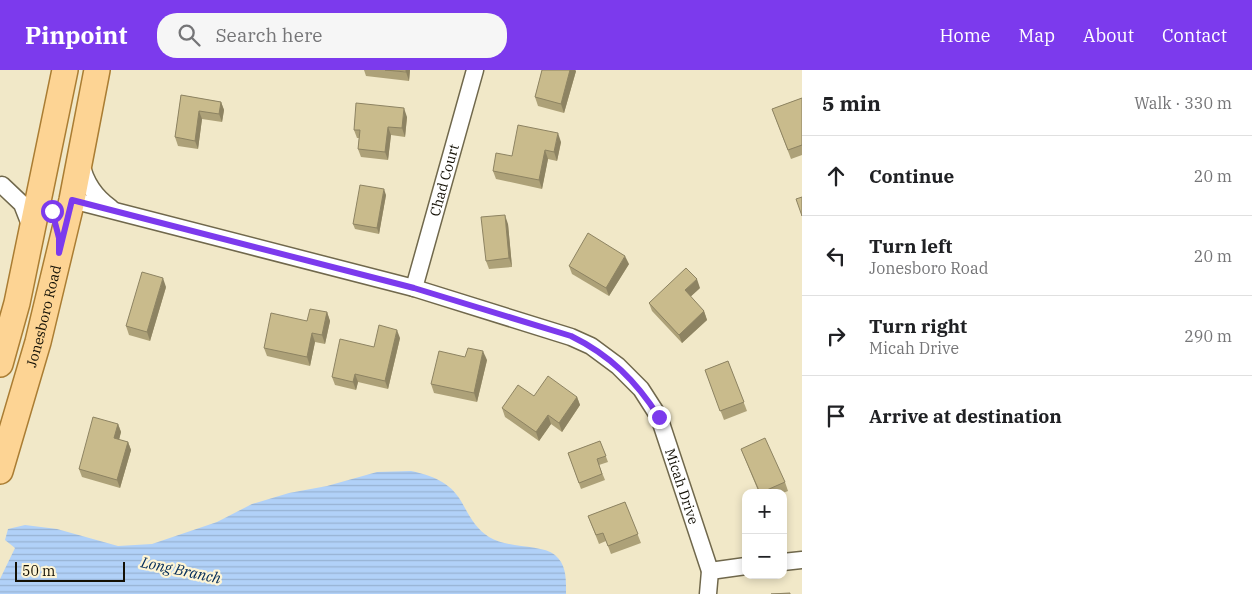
<!DOCTYPE html>
<html lang="en">
<head>
<meta charset="utf-8">
<style>
  body { margin:0; font-family:"IBM Plex Serif",serif; background:#f6f6f6; color:#202124 }
  .controls { position:absolute; right:15px; bottom:15px; display:grid; overflow:hidden; border-radius:10px; box-shadow:0 2px 8px #0003 }
  .controls button { width:45px; height:45px; display:grid; place-items:center; padding:0; border:0; border-bottom:1px solid #e0e0e0; background:#fff; color:#202124; font:25px sans-serif }
  .scale { position:absolute; left:15px; bottom:12px; width:110px; box-sizing:border-box; padding-left:5px; border:2px solid #131005; border-top:0; font-size:14px; line-height:18px; white-space:nowrap; color:#131005; -webkit-text-stroke:4px #fef5d5; paint-order:stroke }
  .stop { position:absolute; width:15px; height:15px; margin:-11px; border:4px solid #7c3aed; border-radius:50%; background:#fff }
  .stop.end { background:#7c3aed; border-color:#fff; box-shadow:0 1px 5px #0008 }
  .list { margin:0; padding:0; list-style:none }
  h2 { display:flex; justify-content:space-between; align-items:center; height:65px; margin:0; padding:0 20px; font-size:21px }
  h2 small { font-size:16px; font-weight:400; color:#757577 }
  .list li { display:grid; grid-template-columns:32px 1fr auto; gap:15px; align-items:center; box-sizing:border-box; height:80px; padding:0 20px; border-top:1px solid #e0e0e0 }
  .list b { display:block; font-size:19px; white-space:nowrap }
  .list p { margin:0; font-size:16px; white-space:nowrap; color:#757577 }
  .list em { font-size:16px; font-style:normal; color:#757577 }
  .icon { flex:none; width:28px; height:28px; fill:none; stroke:currentColor; stroke-width:2; stroke-linecap:round; stroke-linejoin:round }
  .map { position:relative; flex:none; width:802px; height:524px; overflow:hidden }
  header { display:flex; align-items:center; gap:30px; box-sizing:border-box; height:70px; padding:0 25px; background:#7c3aed; color:#fff }
  header strong { font-size:24px }
  nav { display:flex; gap:28px; margin-inline-start:auto; font-size:18px }
  .search { width:350px; height:45px; background:#f6f6f6; display:flex; align-items:center; gap:12px; box-sizing:border-box; padding:0 18px; border-radius:20px; color:#757577; font-size:19px }
  main { display:flex }
  aside { flex:1; background:#fff }
  .map>svg:first-child { display:block }
  .water { fill:url(#water-rules) }
  .lines { fill:none; stroke-linecap:round; stroke-linejoin:round }
  .street-casing { stroke:#70684c; stroke-width:19 }
  .primary-casing { stroke:#aa7d33; stroke-width:28 }
  .street { stroke:#fff; stroke-width:16 }
  .primary { stroke:#fdd494; stroke-width:25 }
  .wall { fill:#ada178 }
  .shaded-wall { fill:#8d8362 }
  .building { fill:#c9bb8c; stroke:#8d8362 }
  .route { stroke:#7c3aed; stroke-width:6 }
  .labels { text-anchor:middle; dominant-baseline:central; stroke-width:4.5; stroke-linejoin:round; paint-order:stroke }
  .street-label { font-size:14px; fill:#131005; stroke:#fef5d5 }
  .water-label { font-size:15px; font-style:italic; fill:#002a58; stroke:#fef5d5 }
</style>
</head>
<body>
<header>
<strong>Pinpoint</strong>
<div class="search"><svg class="icon" aria-label="search" viewBox="0 0 24 24"><circle cx="10" cy="10" r="6"/><path d="M15 15l6 6"/></svg>Search here</div>
<nav><a>Home</a><a>Map</a><a>About</a><a>Contact</a></nav>
</header>
<main>
<div class="map">
<svg width="802" height="524" viewBox="0 0 802 524">
  <defs>
    <pattern id="water-rules" width="6" height="5" patternUnits="userSpaceOnUse" patternTransform="scale(1.25)"><rect width="6" height="5" fill="#b1d1f8"/><path d="M0 2.5h6" fill="none" stroke="#97b2d3"/></pattern>
  </defs>
  <rect width="100%" height="100%" fill="#f1e8c8"/>
  <path class="water" d="M 411,401 C 431,405 450,412 461,431 C 469,445 475,458 489,467 C 509,479 541,474 555,485 C 567,495 566,510 566,524 L 0,524 L 0,509 L 15,478 L 5,470 L 8,459 L 25,455 L 57,459 L 118,476 L 152,474 L 217,452 L 252,434 L 289,423 L 327,416 L 377,402 Z"/>
  <g class="lines">
    <defs>
      <g id="street">
        <path d="M 81,93 C 85,112 95,127 111,138"/>
        <polyline points="2,115 22,134 31,157"/>
        <path id="s1" d="M 72,130 L 414,218 L 571,267 L 591,276 L 618,296 L 641,319 L 659,347 L 710,501 L 708,524"/>
        <path id="s2" d="M 414,218 L 475,0"/>
        <polyline points="783,492 802,490"/>
        <polyline points="710,501 746,496"/>
      </g>
      <g id="primary">
        <polyline points="0,294 17,233 65,0"/>
        <path id="s3" d="M 0,401 L 38,272 L 72,130 L 97,0"/>
      </g>
    </defs>
    <use href="#street" class="street-casing"/>
    <use href="#primary" class="primary-casing"/>
    <use href="#street" class="street"/>
    <use href="#primary" class="primary"/>
  </g>
  <g class="wall">
    <polygon points="364,0 410,0 409,11 366,6"/>
    <polygon points="541,0 575,0 576,1 564,43 538,36 535,27 542,0"/>
    <polygon points="181,25 221,32 224,40 222,52 202,49 198,79 178,76 175,67"/>
    <polygon points="802,28 802,85 791,89 772,39"/>
    <polygon points="407,47 405,67 391,65 388,90 361,87 358,79 359,68 357,68 354,60"/>
    <polygon points="561,72 557,91 548,89 542,119 496,109 493,101"/>
    <polygon points="386,125 379,164 355,159 353,154"/>
    <polygon points="508,154 512,197 489,199 486,191"/>
    <polygon points="629,194 609,226 572,204 569,196"/>
    <polygon points="166,217 150,271 129,265 126,256"/>
    <polygon points="700,218 690,227 704,241 707,250 682,273 652,241 649,233"/>
    <polygon points="327,242 330,251 325,274 315,272 310,296 267,286 264,278"/>
    <polygon points="400,268 388,319 358,312 356,320 335,315 332,307 374,277"/>
    <polygon points="465,287 487,290 477,332 434,323 431,314"/>
    <polygon points="728,291 747,341 724,350 705,300"/>
    <polygon points="534,326 577,327 580,335 562,362 551,354 539,371 505,347 502,338"/>
    <polygon points="118,354 121,362 119,370 128,372 131,380 120,418 82,407 79,399"/>
    <polygon points="600,371 608,392 599,395 605,410 581,419 568,383"/>
    <polygon points="741,379 785,412 788,421 783,423 759,423"/>
    <polygon points="625,432 641,473 611,484 606,471 599,474 588,446"/>
  </g>
  <g class="shaded-wall">
    <polygon points="406,0 410,0 409,11 406,2"/>
    <polygon points="570,0 575,0 576,1 564,43 561,34"/>
    <polygon points="221,32 224,40 222,52 219,44"/>
    <polygon points="404,38 407,47 405,67 402,58"/>
    <polygon points="199,41 202,49 198,79 195,71"/>
    <polygon points="388,57 391,65 388,90 385,82"/>
    <polygon points="558,63 561,72 557,91 554,82"/>
    <polygon points="545,80 548,89 542,119 539,110"/>
    <polygon points="384,119 386,125 379,164 377,158"/>
    <polygon points="505,145 508,154 512,197 509,188"/>
    <polygon points="625,186 629,194 609,226 606,218"/>
    <polygon points="163,208 166,217 150,271 147,262"/>
    <polygon points="697,209 700,218 688,229 685,220"/>
    <polygon points="704,241 707,250 682,273 679,265"/>
    <polygon points="327,242 330,251 325,274 322,265"/>
    <polygon points="397,260 400,268 388,319 385,311"/>
    <polygon points="312,263 315,272 310,296 307,287"/>
    <polygon points="483,281 487,290 477,332 474,323"/>
    <polygon points="355,304 358,312 356,320 353,312"/>
    <polygon points="577,327 580,335 562,362 559,353"/>
    <polygon points="548,345 551,354 539,371 536,362"/>
    <polygon points="118,354 121,362 117,377 114,368"/>
    <polygon points="128,372 131,380 120,418 117,410"/>
  </g>
  <g class="building">
    <polygon points="385,0 406,0 406,2"/>
    <polygon points="542,0 570,0 561,34 535,27"/>
    <polygon points="181,25 221,32 219,44 199,41 195,71 175,67"/>
    <polygon points="802,28 802,75 788,80 772,39"/>
    <polygon points="356,33 404,38 402,58 388,57 385,82 358,79 360,60 354,60"/>
    <polygon points="518,55 558,63 554,82 545,80 539,110 493,101 496,83 512,86"/>
    <polygon points="360,115 384,119 377,158 353,154"/>
    <polygon points="802,127 802,146 796,129"/>
    <polygon points="505,145 509,188 486,191 481,147"/>
    <polygon points="588,163 625,186 606,218 569,196"/>
    <polygon points="686,198 697,209 685,220 704,241 679,265 649,233"/>
    <polygon points="142,202 163,208 147,262 126,256"/>
    <polygon points="310,239 327,242 322,265 312,263 307,287 264,278 271,243 307,251"/>
    <polygon points="379,255 397,260 385,311 355,304 353,312 332,307 340,269 374,277"/>
    <polygon points="468,278 483,281 474,323 431,314 439,281 465,287"/>
    <polygon points="728,291 744,332 720,341 705,300"/>
    <polygon points="548,306 577,327 559,353 548,345 536,362 502,338 518,315 534,326"/>
    <polygon points="93,347 118,354 114,368 128,372 117,410 79,399"/>
    <polygon points="765,368 785,412 760,423 741,379"/>
    <polygon points="600,371 606,386 597,389 602,404 579,413 568,383"/>
    <polygon points="625,432 638,464 608,476 603,463 596,465 588,446"/>
    <polygon points="790,523 790,524 771,524"/>
  </g>
  <g class="lines">
    <path class="route" d="M 52,141 L 59,168 L 59,183 L 72,130 L 414,218 L 571,266 C 610,285 636,311 659,347"/>
  </g>
  <g class="labels">
    <g class="street-label">
      <text stroke="none"><textPath href="#s2" startOffset="112">Chad Court</textPath></text>
      <text stroke="none"><textPath href="#s3" startOffset="161">Jonesboro Road</textPath></text>
      <text stroke="none"><textPath href="#s1" startOffset="712">Micah Drive</textPath></text>
    </g>
    <g class="water-label">
      <text transform="translate(181 500) rotate(12)">Long Branch</text>
    </g>
  </g>
</svg>
<div class="controls">
<button>+</button>
<button>−</button>
</div>
<div class="scale">50 m</div>
<div class="stop" style="left:52px;top:141px"></div>
<div class="stop end" style="left:659px;top:347px"></div>
</div>
<aside>
<h2>5 min<small>Walk · 330 m</small></h2>
<ul class="list">
<li><svg class="icon" aria-label="ahead" viewBox="0 0 24 24"><path d="M12 20V5M6 11l6-6 6 6"/></svg><div><b>Continue</b></div><em>20 m</em></li>
<li><svg class="icon" aria-label="left" viewBox="0 0 24 24"><path d="M17 20v-9H6M10 6l-5 5 5 5"/></svg><div><b>Turn left</b><p>Jonesboro Road</p></div><em>20 m</em></li>
<li><svg class="icon" aria-label="right" viewBox="0 0 24 24"><path d="M7 20v-9h11M14 6l5 5-5 5"/></svg><div><b>Turn right</b><p>Micah Drive</p></div><em>290 m</em></li>
<li><svg class="icon" aria-label="arrive" viewBox="0 0 24 24"><path d="M6 21V4h12l-3 4 3 4H6"/></svg><div><b>Arrive at destination</b></div></li>
</ul>
</aside>
</main>
</body>
</html>
